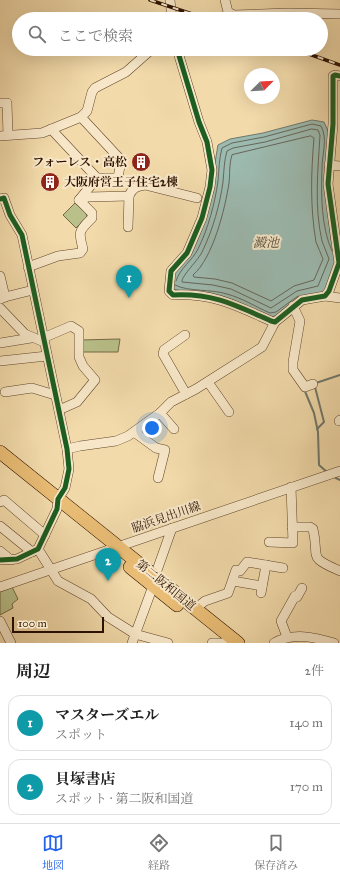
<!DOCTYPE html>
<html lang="ja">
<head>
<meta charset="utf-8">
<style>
  body { margin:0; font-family:"IM FELL Great Primer","Noto Serif JP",serif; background:#f6f6f6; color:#222 }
  .compass { position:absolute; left:244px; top:68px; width:36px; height:36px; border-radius:50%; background:#fff; box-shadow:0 4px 16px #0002; rotate:66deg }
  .scale { position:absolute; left:12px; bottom:10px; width:92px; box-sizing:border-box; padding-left:4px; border:2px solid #2e1200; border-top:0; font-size:11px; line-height:14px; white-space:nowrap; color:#2e1200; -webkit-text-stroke:3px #f7e7c8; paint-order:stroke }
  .you { position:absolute; left:152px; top:428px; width:14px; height:14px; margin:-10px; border:3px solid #fff; border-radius:50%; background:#1a73e8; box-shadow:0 0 0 6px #1a73e833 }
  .badge { display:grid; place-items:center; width:26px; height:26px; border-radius:50%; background:#2563eb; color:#fff; font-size:13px; font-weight:700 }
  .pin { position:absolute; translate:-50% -33px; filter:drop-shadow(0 1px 2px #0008) }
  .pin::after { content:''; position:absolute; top:21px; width:14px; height:12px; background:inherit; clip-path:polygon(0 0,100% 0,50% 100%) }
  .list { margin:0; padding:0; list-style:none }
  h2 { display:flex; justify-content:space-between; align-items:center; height:52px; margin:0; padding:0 16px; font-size:17px }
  h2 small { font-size:13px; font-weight:400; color:#767676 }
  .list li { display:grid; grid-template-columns:26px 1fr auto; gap:12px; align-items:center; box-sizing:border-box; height:56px; margin:0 8px 8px; padding:0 8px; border:1px solid #e0e0e0; border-radius:12px }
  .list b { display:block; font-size:15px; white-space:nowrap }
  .list p { margin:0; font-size:13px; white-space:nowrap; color:#767676 }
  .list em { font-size:13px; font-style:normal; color:#767676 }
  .icon { flex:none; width:22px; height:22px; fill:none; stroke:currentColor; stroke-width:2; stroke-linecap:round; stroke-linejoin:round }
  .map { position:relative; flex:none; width:340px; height:643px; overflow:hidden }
  .search { position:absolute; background:#fff; box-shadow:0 4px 16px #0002; left:12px; right:12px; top:12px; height:44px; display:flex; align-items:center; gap:10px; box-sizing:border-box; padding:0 14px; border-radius:22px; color:#767676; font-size:15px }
  .sheet { height:180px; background:#fff }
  nav { display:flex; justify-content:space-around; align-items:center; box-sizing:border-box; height:56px; border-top:1px solid #e0e0e0; background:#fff; font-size:11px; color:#767676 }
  nav a { display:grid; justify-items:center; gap:2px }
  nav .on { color:#2563eb }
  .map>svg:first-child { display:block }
  .green { fill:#b9c089; stroke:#746944 }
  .water { fill:#9cbab0; stroke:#70776a }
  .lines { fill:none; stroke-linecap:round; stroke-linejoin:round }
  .shore { stroke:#656658; stroke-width:1 }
  .stream { stroke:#70776a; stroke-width:2 }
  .minor-casing { stroke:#5f442a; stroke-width:10 }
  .highway-casing { stroke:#2e1200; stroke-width:14 }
  .minor { stroke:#f7e7c8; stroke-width:9 }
  .highway { stroke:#e9bd75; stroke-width:13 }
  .rail-casing { stroke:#2e1200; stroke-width:3.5 }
  .rail { stroke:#f7e7c8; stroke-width:2; stroke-dasharray:6; stroke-linecap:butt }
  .cycleway-casing { stroke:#f7e7c8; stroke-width:8 }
  .cycleway { stroke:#1b5e20; stroke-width:5 }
  .labels { text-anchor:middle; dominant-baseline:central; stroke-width:4; stroke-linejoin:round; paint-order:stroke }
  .poi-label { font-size:12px; font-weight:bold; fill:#2e1200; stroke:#f7e7c8; text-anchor:end }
  .street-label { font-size:12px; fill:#2e1200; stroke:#f7e7c8 }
  .water-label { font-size:13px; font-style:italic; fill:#544d3e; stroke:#f7e7c8 }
</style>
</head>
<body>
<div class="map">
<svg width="340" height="643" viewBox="0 0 340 643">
  <rect width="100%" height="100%" fill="#f2daaa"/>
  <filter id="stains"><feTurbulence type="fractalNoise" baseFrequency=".005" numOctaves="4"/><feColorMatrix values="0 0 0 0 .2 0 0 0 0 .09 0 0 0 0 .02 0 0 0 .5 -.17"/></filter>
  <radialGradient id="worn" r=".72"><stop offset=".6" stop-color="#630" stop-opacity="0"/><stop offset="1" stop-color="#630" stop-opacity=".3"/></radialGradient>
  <g class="green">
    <polygon points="75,203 86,213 87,217 76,228 63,215"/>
    <polygon points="120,339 118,352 83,352 81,340"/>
    <polygon points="12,587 18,599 12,604 13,608 0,615 0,592"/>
  </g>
  <path class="water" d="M 312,120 L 324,122 L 329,133 L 328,213 L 331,240 L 338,258 L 326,290 L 277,316 L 270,317 C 252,309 234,298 214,294 C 201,291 187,293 173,289 C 173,268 174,274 186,261 C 194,252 198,238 202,227 C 210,200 213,173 218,145 L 230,139 L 263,133 Z"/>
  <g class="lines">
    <g class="shore">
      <path d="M 312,129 L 318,130 L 320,135 C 318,170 314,206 322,241 C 324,247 327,253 329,259 L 318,286 L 297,291 L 271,308 L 231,289 L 213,285 L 182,282 C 181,276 199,260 203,250 C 213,229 220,204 223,182 C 224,171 224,161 227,151 L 233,148 L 265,142 Z"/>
      <path d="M 311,136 L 314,138 C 311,173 310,207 316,242 C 318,248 321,253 323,259 L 314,280 L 294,286 L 271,301 L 232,283 L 215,279 L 194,277 L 193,275 C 213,258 225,209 229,183 C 230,174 229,164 232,155 Z"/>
      <path d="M 176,281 C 180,268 192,261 198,249 C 208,229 215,203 218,181 C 219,170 219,159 222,148 L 232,143 L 264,137 L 312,124 L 321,126 C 328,139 322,154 322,168 C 321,194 321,227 332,251"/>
      <path d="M 175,285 C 188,292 212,289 227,294 C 242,298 256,307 270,313 L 276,312 L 298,296"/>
    </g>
    <g class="stream">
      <polyline points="316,383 340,375"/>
      <polyline points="315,387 324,422 317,429"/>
      <polyline points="304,389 314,413 318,432 319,465 327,472"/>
      <polyline points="334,477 340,480"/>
    </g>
    <defs>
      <g id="minor">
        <polyline points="170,0 172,19"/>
        <polyline points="225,0 228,12 234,15 288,13 340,14"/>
        <path d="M 177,49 L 199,122 L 207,142 L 212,170 L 210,187 L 202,218 L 187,253 L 171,271 L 169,291 L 173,295 C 213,293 235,305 271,321 L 275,322 L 302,300 L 325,296 L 329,291 L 339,263 L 328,184 L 333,124 L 333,76 L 335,75 L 340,76"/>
        <polyline points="0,103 7,103 8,135"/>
        <polyline points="51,129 97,178"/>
        <polyline points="0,136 42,133 81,117 87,111 92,92 95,88 126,72 152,49"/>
        <polyline points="329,165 340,166"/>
        <polyline points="0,199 4,198 10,215 22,235 67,449 69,469 65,488 58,499 57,509 38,549 17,559 0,560"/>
        <path d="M 79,200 L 88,197 L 129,196 C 132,188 137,186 145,185 L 197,198"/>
        <polyline points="128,227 129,196"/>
        <path d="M 28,267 L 58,256 L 80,253 L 83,249 C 78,231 79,231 92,218 L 92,213 L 79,200 L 97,178 L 118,178 L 121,160 L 81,117"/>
        <polyline points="0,276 5,297 0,299"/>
        <polyline points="325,296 340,298"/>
        <polyline points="5,297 33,290"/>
        <polyline points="293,306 300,321 293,362 293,370 305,387 313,384"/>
        <polyline points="0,308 25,334 44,342"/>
        <polyline points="185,335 164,350 163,354 186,394"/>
        <polyline points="43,338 71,326 79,331 79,357 83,366 95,380 77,402 59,410"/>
        <polyline points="0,343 31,338"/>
        <polyline points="0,361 47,356"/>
        <polyline points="208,382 229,412"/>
        <polyline points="5,392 32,388 55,395"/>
        <polyline points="160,413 174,429"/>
        <polyline points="339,421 340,420"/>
        <polyline points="134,432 156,448 165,450 158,478"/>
        <polyline points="67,449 80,446 116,441 128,436 160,413 171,402 196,389 262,347 275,322"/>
        <polyline points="0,502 4,500 45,535"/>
        <polyline points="0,526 32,552"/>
        <path d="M 292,527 L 310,527 L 313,529 C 320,559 306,556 340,571"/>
        <polyline points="269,542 293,543 291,487"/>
        <polyline points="38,549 58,581 91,599 108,617 135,634 168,643"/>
        <polyline points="0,551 11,560"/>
        <polyline points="155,576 172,528"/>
        <polyline points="233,581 262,586"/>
        <polyline points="0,587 340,471"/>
        <polyline points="261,593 266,565"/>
        <polyline points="195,609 205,601 228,593 236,570 240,571 247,562 283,568"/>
        <polyline points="0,621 11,643"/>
        <polyline points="287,637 281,621 295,596 297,597 302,588"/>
        <polyline points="132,643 153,586"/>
        <polyline points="212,643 223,643"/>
        <path d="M 274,643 C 293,632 314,637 334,643"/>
      </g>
      <g id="highway">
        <polyline points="0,452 238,643"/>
        <polyline points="130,567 177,605"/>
      </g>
    </defs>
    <use href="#minor" class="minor-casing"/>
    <use href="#highway" class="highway-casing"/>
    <use href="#minor" class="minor"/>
    <use href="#highway" class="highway"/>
    <defs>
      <g id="rail">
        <polyline points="150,0 207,19"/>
        <polyline points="202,14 217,19"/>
        <polyline points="295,49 340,65"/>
      </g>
    </defs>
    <use href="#rail" class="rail-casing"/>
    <use href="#rail" class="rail"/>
    <defs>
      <g id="cycleway">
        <path d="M 177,49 L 199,122 L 207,142 L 212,170 L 210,187 L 202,218 L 187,253 L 171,271 L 169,291 L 173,295 C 213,293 235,305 271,321 L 275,322 L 302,300 L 325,296 L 329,291 L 339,263 L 328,184 L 333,124 L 333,76 L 335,75 L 340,76"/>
        <polyline points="0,199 4,198 10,215 22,235 67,449 69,469 65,488 58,499 57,509 38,549 17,559 0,560"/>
      </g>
    </defs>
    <use href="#cycleway" class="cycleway-casing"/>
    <use href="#cycleway" class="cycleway"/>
  </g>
  <defs>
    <symbol id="building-disc" viewBox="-11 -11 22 22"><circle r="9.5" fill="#8f2418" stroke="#f7e7c8"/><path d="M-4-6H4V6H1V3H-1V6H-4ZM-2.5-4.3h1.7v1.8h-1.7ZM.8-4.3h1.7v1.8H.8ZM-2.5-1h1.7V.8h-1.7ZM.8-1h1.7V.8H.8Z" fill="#fff"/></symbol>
  </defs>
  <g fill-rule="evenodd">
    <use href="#building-disc" x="130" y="151" width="22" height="22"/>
    <use href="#building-disc" x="39" y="171" width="22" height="22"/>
  </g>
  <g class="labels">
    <g class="poi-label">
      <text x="127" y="162">フォーレス・高松</text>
      <text x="64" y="182" text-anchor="start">大阪府営王子住宅2棟</text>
    </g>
    <g class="street-label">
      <text transform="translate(166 517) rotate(-19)">脇浜見出川線</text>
      <text transform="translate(166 585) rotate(39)">第二阪和国道</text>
    </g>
    <g class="water-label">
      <text x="266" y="243">澱池</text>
    </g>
  </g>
  <rect width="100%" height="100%" filter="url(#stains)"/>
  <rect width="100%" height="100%" fill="url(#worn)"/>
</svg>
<svg class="compass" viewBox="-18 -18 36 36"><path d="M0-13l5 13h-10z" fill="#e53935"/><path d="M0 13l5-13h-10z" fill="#767676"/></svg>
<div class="scale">100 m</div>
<div class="you"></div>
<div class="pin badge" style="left:129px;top:298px;background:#0f9aa8">1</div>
<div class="pin badge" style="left:108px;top:581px;background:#0f9aa8">2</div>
<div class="search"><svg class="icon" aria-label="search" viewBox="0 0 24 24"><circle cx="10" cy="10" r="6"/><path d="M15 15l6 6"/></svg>ここで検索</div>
</div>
<section class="sheet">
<h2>周辺<small>2件</small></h2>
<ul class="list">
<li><span class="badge" style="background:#0f9aa8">1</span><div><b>マスターズエル</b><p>スポット</p></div><em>140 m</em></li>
<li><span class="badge" style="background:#0f9aa8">2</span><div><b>貝塚書店</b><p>スポット · 第二阪和国道</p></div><em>170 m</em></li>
</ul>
</section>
<nav>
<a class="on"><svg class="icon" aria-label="map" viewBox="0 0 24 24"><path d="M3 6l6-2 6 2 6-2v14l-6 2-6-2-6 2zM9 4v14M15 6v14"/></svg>地図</a>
<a><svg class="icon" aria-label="directions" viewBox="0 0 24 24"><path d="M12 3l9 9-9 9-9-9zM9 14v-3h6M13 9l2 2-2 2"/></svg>経路</a>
<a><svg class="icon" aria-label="saved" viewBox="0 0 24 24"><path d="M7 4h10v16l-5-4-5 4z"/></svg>保存済み</a>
</nav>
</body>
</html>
